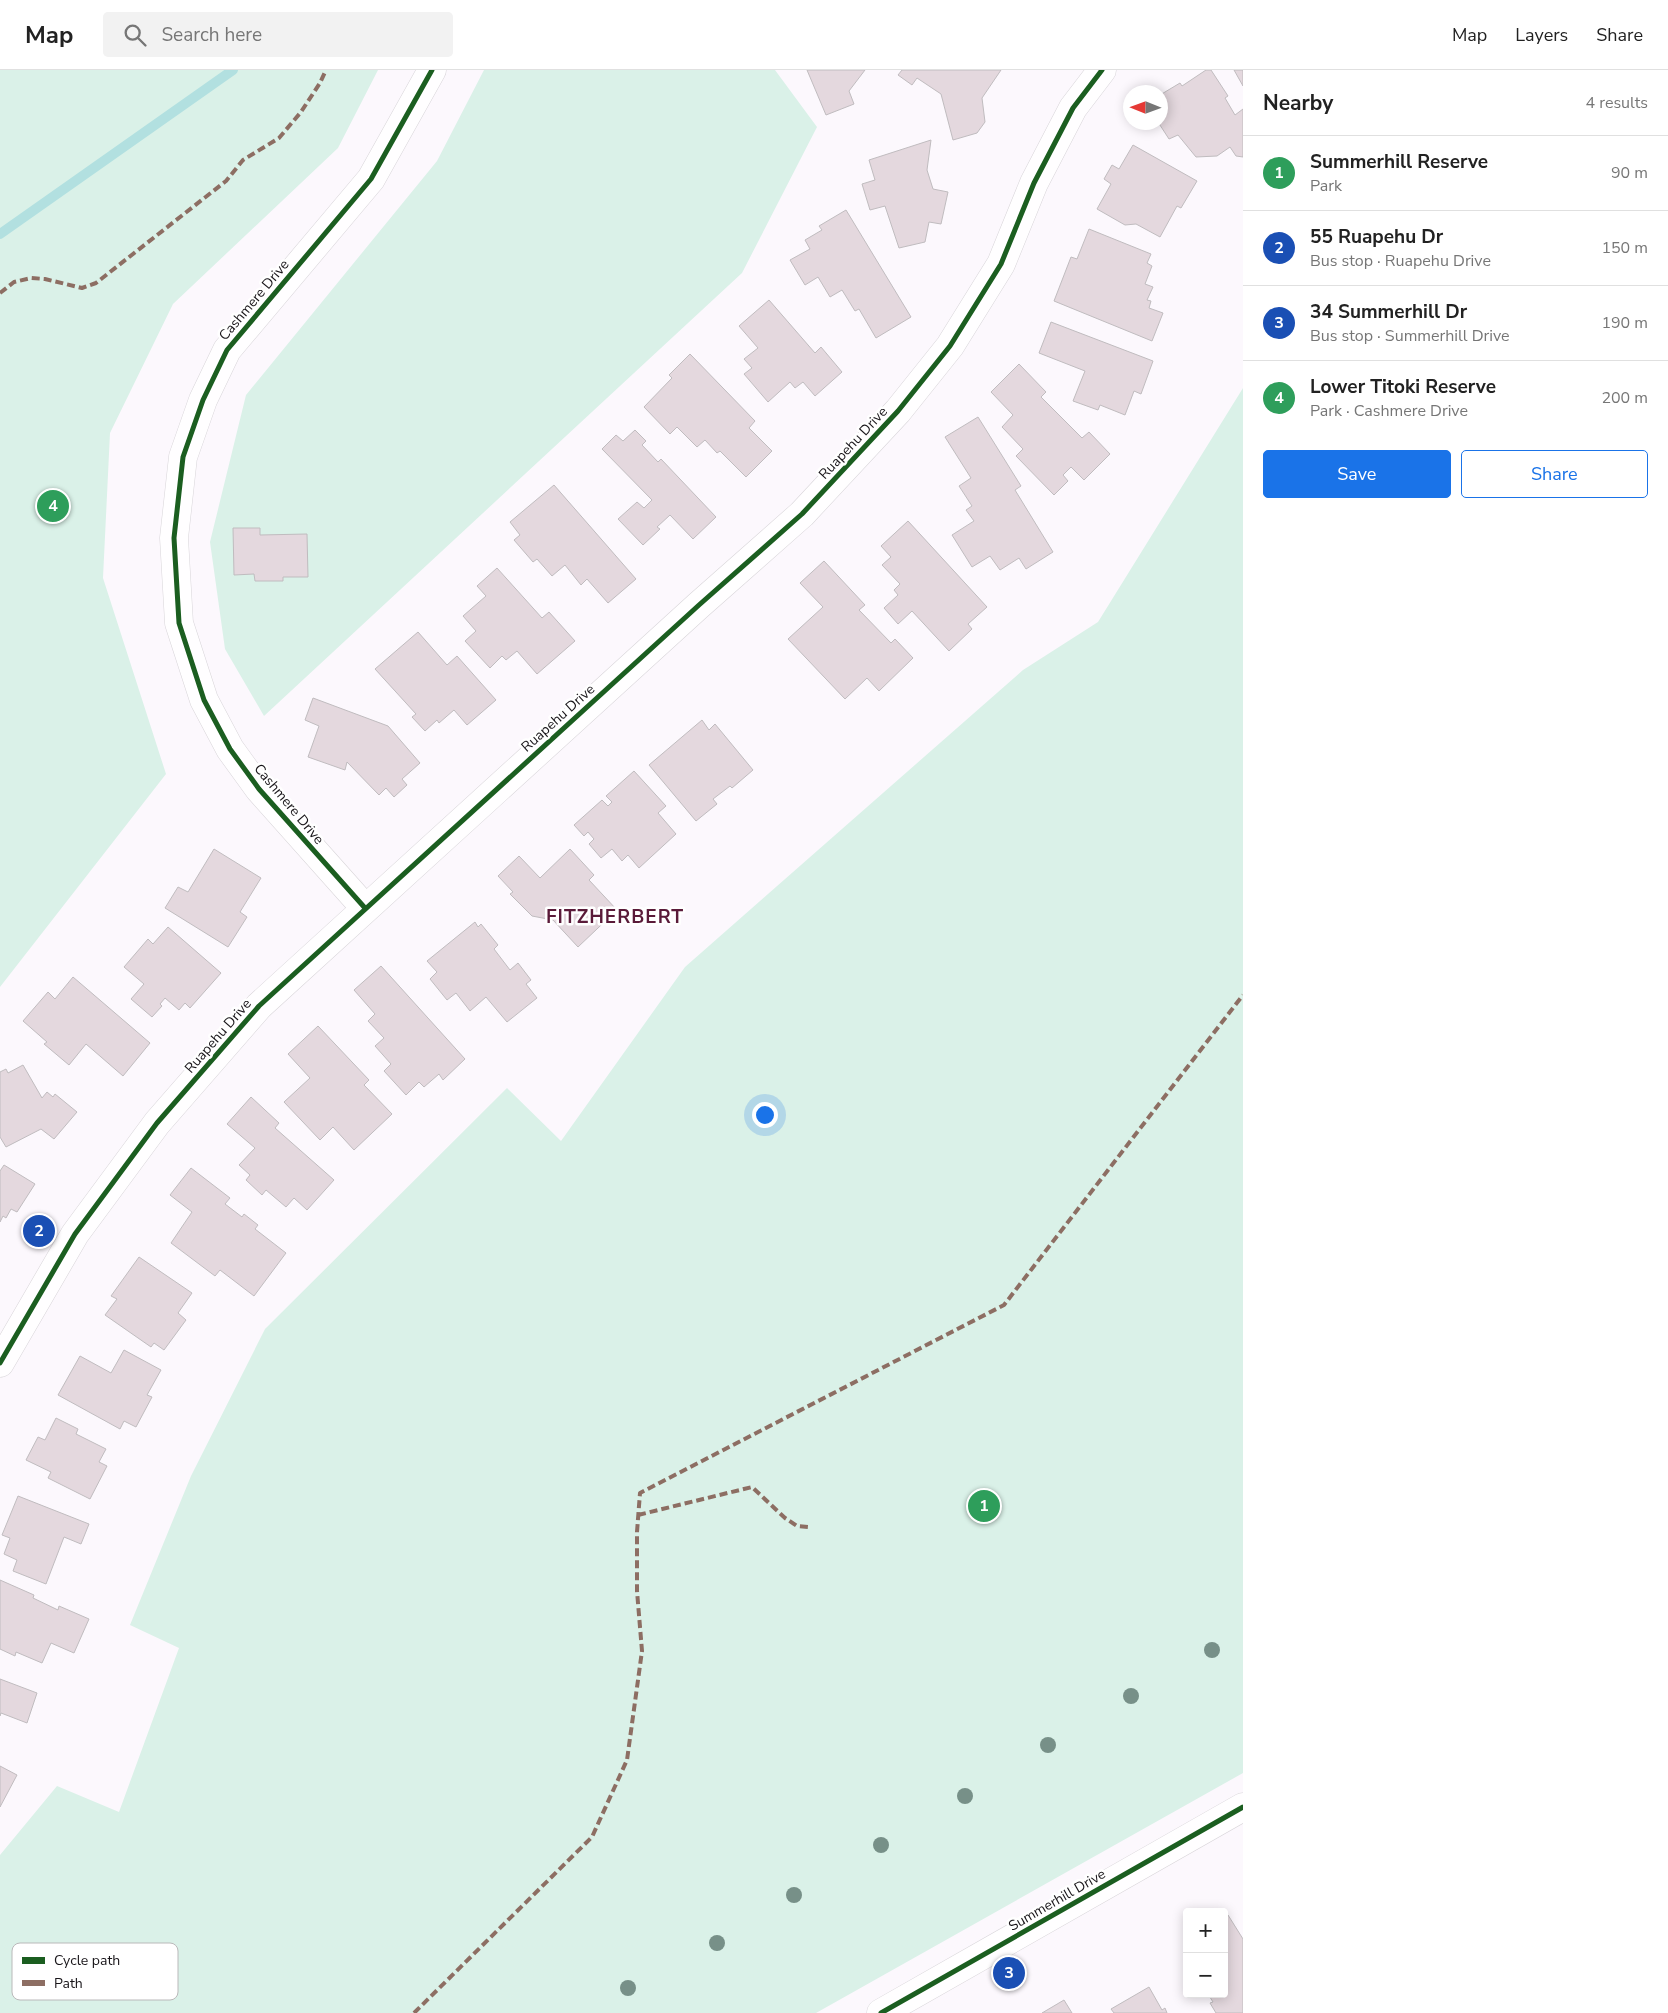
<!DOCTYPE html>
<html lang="en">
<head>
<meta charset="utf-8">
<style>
  body { margin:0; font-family:"Nunito Sans",sans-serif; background:#f2f2f2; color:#222 }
  .controls { position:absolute; right:15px; bottom:15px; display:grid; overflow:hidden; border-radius:5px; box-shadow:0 2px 12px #0003 }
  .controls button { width:45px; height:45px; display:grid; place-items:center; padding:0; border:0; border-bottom:1px solid #e0e0e0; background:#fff; color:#222; font:25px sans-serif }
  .compass { position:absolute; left:1123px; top:15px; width:45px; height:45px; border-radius:50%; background:#fff; box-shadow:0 2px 12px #0003; rotate:271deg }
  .you { position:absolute; left:764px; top:1044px; width:18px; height:18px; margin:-12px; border:4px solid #fff; border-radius:50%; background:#1a73e8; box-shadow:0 0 0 8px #1a73e833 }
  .badge { display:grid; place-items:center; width:32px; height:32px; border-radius:50%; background:#1a73e8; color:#fff; font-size:16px; font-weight:700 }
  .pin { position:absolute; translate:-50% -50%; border:2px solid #fff; box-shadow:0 1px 5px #0006 }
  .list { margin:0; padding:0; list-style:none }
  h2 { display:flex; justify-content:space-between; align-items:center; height:65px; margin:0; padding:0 20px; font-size:21px }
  h2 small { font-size:16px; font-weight:400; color:#767676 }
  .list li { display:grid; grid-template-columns:32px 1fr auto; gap:15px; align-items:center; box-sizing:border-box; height:75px; padding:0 20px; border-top:1px solid #e0e0e0 }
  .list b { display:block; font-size:19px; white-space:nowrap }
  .list p { margin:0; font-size:16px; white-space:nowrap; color:#767676 }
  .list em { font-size:16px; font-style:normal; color:#767676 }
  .actions { display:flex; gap:10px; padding:15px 20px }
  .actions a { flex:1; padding:11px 0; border:1px solid #1a73e8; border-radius:5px; text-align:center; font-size:18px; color:#1a73e8 }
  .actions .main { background:#1a73e8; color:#fff }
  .icon { flex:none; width:28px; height:28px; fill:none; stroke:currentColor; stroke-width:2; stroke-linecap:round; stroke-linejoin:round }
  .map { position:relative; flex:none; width:1243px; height:1943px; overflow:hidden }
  header { display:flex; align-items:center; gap:30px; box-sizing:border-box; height:70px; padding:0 25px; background:#fff; border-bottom:1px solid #e0e0e0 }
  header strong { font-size:24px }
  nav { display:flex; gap:28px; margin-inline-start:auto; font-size:18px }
  .search { width:350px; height:45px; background:#f2f2f2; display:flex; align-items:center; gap:12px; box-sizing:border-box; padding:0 18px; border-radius:5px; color:#767676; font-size:19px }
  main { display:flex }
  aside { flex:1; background:#fff }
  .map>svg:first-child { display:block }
  .green { fill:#daf1e8 }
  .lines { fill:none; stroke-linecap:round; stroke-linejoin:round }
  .stream { stroke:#b2e0e0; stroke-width:10 }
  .building { fill:#e4d8de; stroke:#c0bcbf }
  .secondary-casing { stroke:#d8d5d9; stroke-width:29 }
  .secondary { stroke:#fffeff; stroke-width:28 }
  .quiet { stroke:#8d6e63; stroke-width:4; stroke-dasharray:8 4; stroke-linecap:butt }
  .cycleway-casing { stroke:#fff; stroke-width:8 }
  .cycleway { stroke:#1b5e20; stroke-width:5 }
  .tree { fill:#779088 }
  .labels { text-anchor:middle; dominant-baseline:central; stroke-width:5; stroke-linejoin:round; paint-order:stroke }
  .street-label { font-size:14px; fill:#181519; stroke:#fff }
  .district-label { font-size:19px; font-weight:bold; letter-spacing:1px; fill:#5a1a39; stroke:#fff }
  .key { fill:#fff; stroke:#bab9ba; stroke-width:1 }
  .key-label { font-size:14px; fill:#181519 }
</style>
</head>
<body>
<header>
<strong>Map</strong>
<div class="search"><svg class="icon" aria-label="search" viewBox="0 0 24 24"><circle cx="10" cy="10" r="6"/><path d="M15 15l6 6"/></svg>Search here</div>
<nav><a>Map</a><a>Layers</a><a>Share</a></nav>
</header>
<main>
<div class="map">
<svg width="1243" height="1943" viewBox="0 0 1243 1943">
  <rect width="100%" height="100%" fill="#fcf8fd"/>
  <g class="green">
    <polygon points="0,0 378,0 338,78 173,234 110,363 103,508 166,704 0,917"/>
    <polygon points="484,0 775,0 817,57 742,203 264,646 225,579 210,472 246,325 437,91"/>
    <polygon points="1243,318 1243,1703 816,1943 0,1943 0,1785 57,1716 119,1742 179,1578 130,1555 191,1406 265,1259 507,1018 561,1071 685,897 1023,600 1098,552"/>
  </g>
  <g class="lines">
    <polyline class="stream" points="0,164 233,0"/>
  </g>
  <g class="building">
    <polygon points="807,0 865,0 849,21 854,34 826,45"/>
    <polygon points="902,0 1001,0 982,28 985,52 977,63 953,70 941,24 917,8 912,15 898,5"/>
    <polygon points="1206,0 1211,0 1228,26 1225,28 1235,45 1243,39 1243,87 1236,86 1230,77 1217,86 1196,87 1178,65 1169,69 1158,52 1160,52 1160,25 1180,13 1182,16"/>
    <polygon points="1234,0 1243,0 1243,16"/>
    <polygon points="931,70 927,100 933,119 948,122 941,154 929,152 925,172 899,178 885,136 870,140 862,114 875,110 869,90"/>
    <polygon points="1133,75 1197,111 1181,138 1177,136 1160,167 1136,154 1125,155 1097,139 1111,114 1104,109 1112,95 1119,99"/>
    <polygon points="846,140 911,247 876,268 859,239 855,241 842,220 830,227 818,207 805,215 790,190 810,179 805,170 822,160 819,156"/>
    <polygon points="1089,159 1151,184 1147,193 1152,196 1145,214 1153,217 1147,230 1151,231 1149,238 1163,243 1152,271 1054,231 1071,187 1077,189"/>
    <polygon points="769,230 815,283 821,277 842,302 815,326 803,312 795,318 790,312 768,332 744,304 752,298 744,289 758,278 739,256"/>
    <polygon points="1051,252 1153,291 1141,324 1134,321 1125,345 1100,335 1098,340 1073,331 1085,301 1039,283"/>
    <polygon points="690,284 755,351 749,358 772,381 746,407 720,381 717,383 705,370 697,377 677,357 670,364 644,337 672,308 669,305"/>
    <polygon points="1019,294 1046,322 1041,327 1082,368 1089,362 1110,384 1084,410 1071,397 1063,405 1068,411 1054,425 1016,386 1023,379 1002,357 1013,345 991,322"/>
    <polygon points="978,347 1021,416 1015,420 1053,482 1026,499 1019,488 1000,500 990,486 972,497 952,465 974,451 966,440 972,436 959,416 971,408 945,367"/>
    <polygon points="635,360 646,371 642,375 658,392 661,389 716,447 693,469 670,445 657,457 660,459 643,475 618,449 637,432 644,438 652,430 602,379 616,365 623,371"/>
    <polygon points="554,415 636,509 608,533 587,509 581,515 565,495 552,506 537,489 533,492 514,470 520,465 510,452"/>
    <polygon points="908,451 987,537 968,554 972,559 949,581 912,541 898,554 884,538 898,525 894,520 900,514 882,495 891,487 881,476"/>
    <polygon points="233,458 260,458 260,465 307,464 308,507 283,507 283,511 255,511 254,504 234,505"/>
    <polygon points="824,491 865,535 859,540 891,573 895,569 913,588 879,621 867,608 845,629 788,569 823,537 800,513"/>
    <polygon points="497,498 542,548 549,542 575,571 537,604 517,581 506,590 502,586 490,598 465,571 476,561 463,546 486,526 477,516"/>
    <polygon points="418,562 447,595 457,586 496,630 467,655 454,640 439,653 437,650 425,661 412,647 416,644 375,599"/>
    <polygon points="313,628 388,656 420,693 402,709 407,715 394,727 386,718 379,725 347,692 345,700 308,687 319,656 305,650"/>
    <polygon points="702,650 709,660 715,654 753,700 732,718 730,716 713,729 717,734 696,751 649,695"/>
    <polygon points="634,701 666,736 658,743 676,764 639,798 628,785 622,791 612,779 601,788 589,774 594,769 588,762 584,766 574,755 602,730 608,736 612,732 606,726"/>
    <polygon points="214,779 261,808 240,842 247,847 228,877 165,838 178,817 188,822"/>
    <polygon points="570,779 594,805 589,810 617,840 578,877 553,850 532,846 510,824 513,822 498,806 519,786 540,808"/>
    <polygon points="475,852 478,857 481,854 498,875 494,879 510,900 518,893 531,910 526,914 537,928 507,952 486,927 470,941 456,923 447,930 430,909 437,902 427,891"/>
    <polygon points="168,857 221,903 190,938 185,933 179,940 165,928 160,934 162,936 152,947 131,929 144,914 124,897 148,869 153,874"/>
    <polygon points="381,896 465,989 443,1010 439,1004 424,1017 419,1012 406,1025 384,1001 391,994 375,976 384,968 368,951 375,944 354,920"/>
    <polygon points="73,907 150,973 123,1006 86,974 69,995 44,974 47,972 23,951 48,922 55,929"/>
    <polygon points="318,956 369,1010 364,1015 392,1044 354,1080 333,1057 320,1070 284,1032 310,1008 288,984"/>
    <polygon points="23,995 42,1028 47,1022 53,1027 55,1024 77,1042 54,1069 41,1059 6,1077 0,1067 0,1002 6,999 8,1003"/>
    <polygon points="251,1027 279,1053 275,1058 334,1110 307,1140 294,1128 286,1137 266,1120 262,1125 246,1110 250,1105 239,1095 255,1078 227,1054"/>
    <polygon points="4,1095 35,1114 17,1142 11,1139 6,1148 3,1146 0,1152 0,1101"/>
    <polygon points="191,1098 230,1128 225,1134 242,1147 244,1144 258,1155 255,1159 286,1183 254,1226 220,1200 215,1206 171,1173 192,1142 170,1125"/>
    <polygon points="139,1187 192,1223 178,1243 186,1250 164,1280 154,1273 151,1277 105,1245 117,1229 111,1226"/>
    <polygon points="124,1280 161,1300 147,1325 152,1327 136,1357 124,1351 120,1359 58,1325 80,1286 111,1303"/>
    <polygon points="56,1348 78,1359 76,1364 106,1379 99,1392 107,1396 90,1429 48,1408 51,1402 26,1390 38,1367 45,1370"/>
    <polygon points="18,1426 89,1454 81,1474 64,1467 46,1514 13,1501 17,1490 4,1484 10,1468 2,1465"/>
    <polygon points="0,1510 34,1525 33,1528 58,1540 59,1536 89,1549 74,1583 51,1573 42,1593 16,1582 15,1586 0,1579"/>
    <polygon points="0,1609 37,1623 27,1653 1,1643 0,1646"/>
    <polygon points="0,1696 17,1705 0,1737"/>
    <polygon points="1228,1845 1243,1869 1243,1943 1216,1943 1210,1933 1213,1932 1208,1924 1224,1924 1224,1848"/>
    <polygon points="1149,1917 1162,1940 1165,1938 1167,1943 1114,1943 1111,1939"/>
    <polygon points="1064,1930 1072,1943 1042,1943"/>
  </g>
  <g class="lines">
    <defs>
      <g id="secondary">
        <polyline points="365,838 259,719 230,679 204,630 179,553 174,468 183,387 203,330 227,280 371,109 432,0"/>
        <polyline points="0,1293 75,1164 157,1053 259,936 699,535 802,444 898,341 950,276 1001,194 1034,113 1073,38 1102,0"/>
        <polyline points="881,1943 1243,1737"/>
      </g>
    </defs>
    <use href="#secondary" class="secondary-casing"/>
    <use href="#secondary" class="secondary"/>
    <g class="quiet">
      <polyline points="0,223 14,212 31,208 45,209 82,218 96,213 226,111 243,90 279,68 301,42 320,13 326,0"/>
      <polyline points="638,1445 752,1417 785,1448 797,1456 809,1457"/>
      <polyline points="414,1943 592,1767 627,1690 642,1581 637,1521 637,1462 640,1423 1004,1235 1243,925"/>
    </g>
    <defs>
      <g id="cycleway">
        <polyline points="365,838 259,719 230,679 204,630 179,553 174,468 183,387 203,330 227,280 371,109 432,0"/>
        <polyline points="0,1293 75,1164 157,1053 259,936 699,535 802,444 898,341 950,276 1001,194 1034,113 1073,38 1102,0"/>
        <polyline points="881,1943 1243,1737"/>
      </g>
    </defs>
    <use href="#cycleway" class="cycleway-casing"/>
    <use href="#cycleway" class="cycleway"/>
  </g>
  <g class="tree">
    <circle cx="1212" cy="1580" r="8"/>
    <circle cx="1131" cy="1626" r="8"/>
    <circle cx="1048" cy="1675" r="8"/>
    <circle cx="965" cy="1726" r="8"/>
    <circle cx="881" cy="1775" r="8"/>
    <circle cx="794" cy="1825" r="8"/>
    <circle cx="717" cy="1873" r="8"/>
    <circle cx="628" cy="1918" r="8"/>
  </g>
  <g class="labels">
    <g class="street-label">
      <text transform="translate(254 230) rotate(-50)">Cashmere Drive</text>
      <text transform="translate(853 373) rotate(-47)">Ruapehu Drive</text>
      <text transform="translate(558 648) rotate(-42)">Ruapehu Drive</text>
      <text transform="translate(289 734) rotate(50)">Cashmere Drive</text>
      <text transform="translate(218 966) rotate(-49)">Ruapehu Drive</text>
      <text transform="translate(1057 1830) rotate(-30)">Summerhill Drive</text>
    </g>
    <g class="district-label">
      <text x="615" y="847">FITZHERBERT</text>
    </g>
  </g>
  <rect x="12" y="1873" width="166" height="57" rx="8" class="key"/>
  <rect x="22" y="1887" width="23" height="7" fill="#1b5e20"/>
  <rect x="22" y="1910" width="23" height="6" fill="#8d6e63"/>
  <g class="key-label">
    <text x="54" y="1895">Cycle path</text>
    <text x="54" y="1918">Path</text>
  </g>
</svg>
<div class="controls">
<button>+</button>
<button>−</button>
</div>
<svg class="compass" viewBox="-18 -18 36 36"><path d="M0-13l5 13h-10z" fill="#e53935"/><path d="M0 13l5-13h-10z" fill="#767676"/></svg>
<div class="you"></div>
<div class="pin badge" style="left:984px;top:1436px;background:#2e9e5b">1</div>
<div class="pin badge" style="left:39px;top:1161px;background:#1a4fb4">2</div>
<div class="pin badge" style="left:1009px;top:1903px;background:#1a4fb4">3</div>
<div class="pin badge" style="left:53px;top:436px;background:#2e9e5b">4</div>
</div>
<aside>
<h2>Nearby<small>4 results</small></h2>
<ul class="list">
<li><span class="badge" style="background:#2e9e5b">1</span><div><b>Summerhill Reserve</b><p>Park</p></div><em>90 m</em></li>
<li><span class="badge" style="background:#1a4fb4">2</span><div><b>55 Ruapehu Dr</b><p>Bus stop · Ruapehu Drive</p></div><em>150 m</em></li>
<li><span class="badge" style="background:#1a4fb4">3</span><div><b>34 Summerhill Dr</b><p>Bus stop · Summerhill Drive</p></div><em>190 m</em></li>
<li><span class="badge" style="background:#2e9e5b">4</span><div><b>Lower Titoki Reserve</b><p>Park · Cashmere Drive</p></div><em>200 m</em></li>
</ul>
<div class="actions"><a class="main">Save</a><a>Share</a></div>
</aside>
</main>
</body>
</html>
